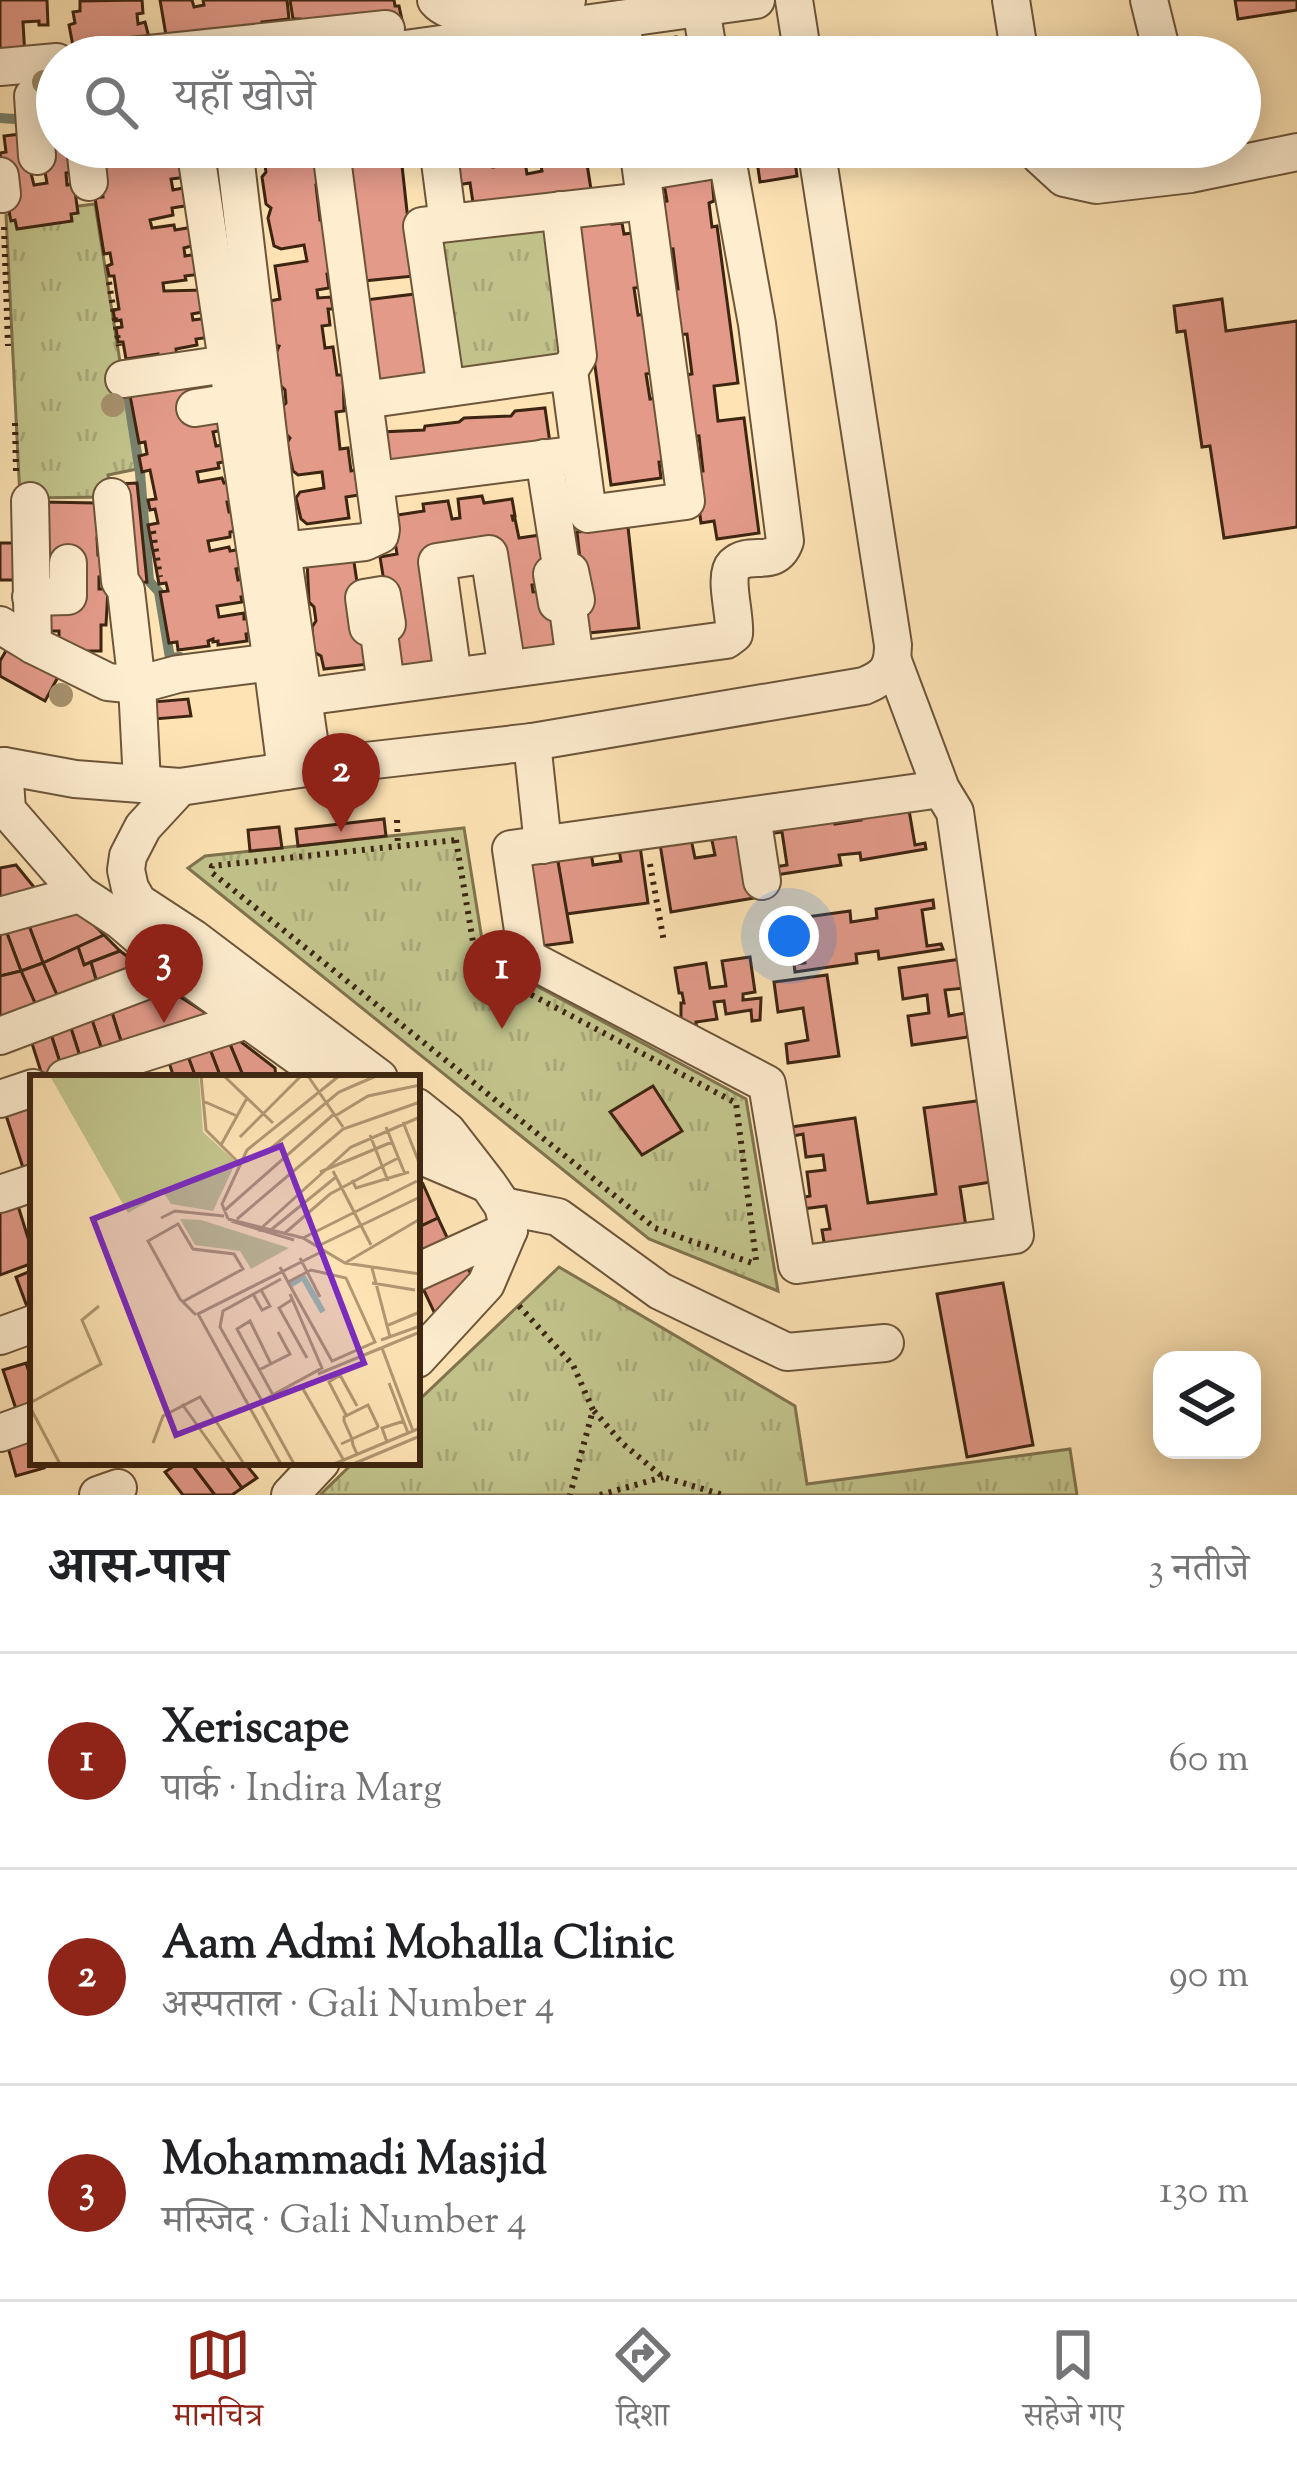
<!DOCTYPE html>
<html lang="hi">
<head>
<meta charset="utf-8">
<style>
  body { margin:0; font-family:"Sorts Mill Goudy","Noto Serif Devanagari",serif; background:#f2f2f2; color:#202124 }
  .controls { position:absolute; right:36px; bottom:36px; display:grid; overflow:hidden; border-radius:24px; box-shadow:0 6px 30px #0003 }
  .controls button { width:108px; height:108px; display:grid; place-items:center; padding:0; border:0; border-bottom:3px solid #e0e0e0; background:#fff; color:#202124; font:60px sans-serif }
  .you { position:absolute; left:789px; top:936px; width:42px; height:42px; margin:-30px; border:9px solid #fff; border-radius:50%; background:#1a73e8; box-shadow:0 0 0 18px #1a73e833 }
  .badge { display:grid; place-items:center; width:78px; height:78px; border-radius:50%; background:#8f2418; color:#fff; font-size:39px; font-weight:700 }
  .pin { position:absolute; translate:-50% -99px; filter:drop-shadow(0 3px 6px #0008) }
  .pin::after { content:''; position:absolute; top:63px; width:42px; height:36px; background:inherit; clip-path:polygon(0 0,100% 0,50% 100%) }
  .list { margin:0; padding:0; list-style:none }
  h2 { display:flex; justify-content:space-between; align-items:center; height:156px; margin:0; padding:0 48px; font-size:51px }
  h2 small { font-size:39px; font-weight:400; color:#757577 }
  .list li { display:grid; grid-template-columns:78px 1fr auto; gap:36px; align-items:center; box-sizing:border-box; height:216px; padding:0 48px; border-top:3px solid #e0e0e0 }
  .list b { display:block; font-size:45px; white-space:nowrap }
  .list p { margin:0; font-size:39px; white-space:nowrap; color:#757577 }
  .list em { font-size:39px; font-style:normal; color:#757577 }
  .icon { flex:none; width:66px; height:66px; fill:none; stroke:currentColor; stroke-width:2; stroke-linecap:round; stroke-linejoin:round }
  .map { position:relative; flex:none; width:1297px; height:1495px; overflow:hidden }
  .search { position:absolute; background:#fff; box-shadow:0 6px 30px #0003; left:36px; right:36px; top:36px; height:132px; display:flex; align-items:center; gap:30px; box-sizing:border-box; padding:0 42px; border-radius:66px; color:#757577; font-size:45px }
  .sheet { height:804px; background:#fff }
  nav { display:flex; justify-content:space-around; align-items:center; box-sizing:border-box; height:168px; border-top:3px solid #e0e0e0; background:#fff; font-size:33px; color:#757577 }
  nav a { display:grid; justify-items:center; gap:6px }
  nav .on { color:#8f2418 }
  .map>svg:first-child { display:block }
  .grass { fill:url(#grass-tufts); stroke:#80744e; stroke-width:3 }
  .lines { fill:none; stroke-linecap:round; stroke-linejoin:round }
  .stream { stroke:#78816c; stroke-width:10 }
  .building { fill:#e39a89; stroke:#3d2511; stroke-width:3 }
  .minor-casing { stroke:#6d553a; stroke-width:40 }
  .path { stroke:#3d2511; stroke-width:6; stroke-dasharray:3 6; stroke-linecap:butt }
  .minor { stroke:#feedcf; stroke-width:36 }
  .tree { fill:#a6916c }
  .inset-river { fill:none; stroke:#a0bfa9; stroke-width:6 }
  .inset-road { fill:none; stroke:#b19873; stroke-width:3 }
  .view { fill:#7b2cbf; fill-opacity:0.15; stroke:#7b2cbf; stroke-width:6 }
  .inset-edge { fill:none; stroke:#3d2511; stroke-width:6 }
</style>
</head>
<body>
<div class="map">
<svg width="1297" height="1495" viewBox="0 0 1297 1495">
  <defs>
    <pattern id="grass-tufts" width="24" height="20" patternUnits="userSpaceOnUse" patternTransform="scale(3)"><rect width="24" height="20" fill="#c2c48c"/><path d="M3 7l-1-3M5 7V3M7 7l1-3M15 17l-1-3M17 17v-4M19 17l1-3" fill="none" stroke="#a8a878"/></pattern>
  </defs>
  <rect width="100%" height="100%" fill="#fee4b5"/>
  <filter id="stains"><feTurbulence type="fractalNoise" baseFrequency=".00167" numOctaves="4"/><feColorMatrix values="0 0 0 0 .2 0 0 0 0 .09 0 0 0 0 .02 0 0 0 .5 -.17"/></filter>
  <radialGradient id="worn" r=".72"><stop offset=".6" stop-color="#630" stop-opacity="0"/><stop offset="1" stop-color="#630" stop-opacity=".3"/></radialGradient>
  <g class="grass">
    <polygon points="95,204 137,469 108,475 112,497 20,498 6,215"/>
    <polygon points="552,220 571,357 459,373 440,235"/>
    <polygon points="464,828 485,958 746,1099 778,1291 649,1239 188,868 205,856"/>
    <polygon points="559,1267 795,1406 807,1484 1070,1449 1077,1495 320,1495 354,1462 417,1462 417,1402"/>
  </g>
  <g class="lines">
    <g class="stream">
      <polyline points="0,118 57,122"/>
      <polyline points="127,389 140,473 149,581 159,592 170,658 180,657"/>
    </g>
  </g>
  <g class="building">
    <polygon points="0,0 47,0 48,25 39,25 39,21 23,22 25,57 0,63"/>
    <polygon points="142,0 143,13 137,14 138,24 145,22 150,41 99,54 98,47 83,50 81,47 73,46 69,25 75,23 73,12 80,11 80,1"/>
    <polygon points="160,0 192,0 194,7 204,5 203,0 287,0 289,19 262,22 264,31 168,47"/>
    <polygon points="290,0 394,0 395,6 399,6 402,20 302,29 300,19 293,19"/>
    <polygon points="1235,0 1297,0 1297,10 1238,19"/>
    <polygon points="676,37 679,57 635,57 633,44"/>
    <polygon points="778,43 780,57 742,57 740,48"/>
    <polygon points="57,128 57,147 68,147 71,172 66,173 67,185 74,184 78,213 71,214 72,221 17,229 15,220 11,221 10,216 0,153 6,152 4,136 21,134 34,185 47,183 43,161 44,130"/>
    <polygon points="94,147 170,147 140,152 141,161 170,156 172,161 183,159 187,177 171,179 173,190 188,187 191,205 172,208 173,215 150,220 152,228 174,225 175,230 193,227 196,245 184,248 185,256 198,254 201,274 185,276 186,280 163,283 164,291 204,290 208,311 192,314 193,320 208,318 211,337 196,339 197,345 176,349 178,363 159,366 158,354 126,359 123,342 118,342 116,328 122,327 121,320 115,321 113,310 119,309 114,276 109,276 107,266 112,264 110,253 104,254 95,198 103,197"/>
    <polygon points="257,147 316,147 317,152 321,151 326,184 316,185 320,220 327,220 337,273 327,274 329,288 317,290 318,298 331,297 333,309 328,309 330,325 322,326 325,348 333,347 337,375 343,375 344,411 336,412 340,449 348,448 351,471 355,470 359,495 346,497 349,518 307,524 301,519 296,498 300,492 324,488 322,472 298,475 293,471 287,443 290,438 286,434 283,406 286,403 285,390 280,385 275,356 279,346 274,345 270,301 280,299 275,266 307,261 304,245 281,249 274,246 268,218 271,208 266,204 262,177 266,172 264,159 260,157"/>
    <polygon points="400,147 414,276 363,281 349,153"/>
    <polygon points="443,147 490,147 493,167 525,162 527,174 542,171 540,161 565,157 564,147 610,147 612,161 587,164 593,202 475,216 470,183 449,186"/>
    <polygon points="755,147 793,147 797,176 760,182"/>
    <polygon points="704,175 705,180 712,179 714,201 709,203 712,227 717,226 738,383 714,386 718,421 744,418 759,533 717,539 714,521 701,523 694,472 703,471 699,436 688,437 680,376 692,374 687,334 674,335 668,291 678,289 673,249 663,250 657,203 667,201 664,184"/>
    <polygon points="612,220 612,224 622,223 624,234 633,233 644,287 634,288 638,315 647,314 658,372 646,374 650,399 666,397 669,461 659,462 661,478 611,485 576,225"/>
    <polygon points="415,294 426,378 368,385 357,301"/>
    <polygon points="1222,299 1226,331 1297,321 1297,527 1224,538 1210,446 1202,447 1185,331 1177,332 1174,306"/>
    <polygon points="219,379 228,429 213,432 216,446 230,444 233,460 218,463 219,468 197,472 199,482 222,478 224,483 239,481 242,500 227,502 229,512 245,509 248,529 230,532 230,537 208,541 210,551 229,547 230,551 248,548 251,566 236,569 238,580 253,577 256,594 241,597 242,602 217,606 219,617 244,613 244,619 259,617 261,631 246,634 247,641 218,645 218,641 213,642 213,639 208,641 209,646 178,650 177,642 169,643 160,592 168,591 166,583 159,584 148,525 158,523 155,509 150,510 148,500 156,499 150,470 142,472 139,456 147,454 145,442 139,443 129,390"/>
    <polygon points="545,408 550,443 380,481 381,432 424,430 425,426 459,422 464,418 511,416 515,411"/>
    <polygon points="137,483 147,582 127,583 117,484"/>
    <polygon points="482,496 484,503 512,499 515,516 512,516 513,520 515,519 519,538 540,535 546,583 532,585 533,592 547,591 555,646 510,652 467,548 439,619 443,660 398,667 380,557 397,554 391,516 424,511 423,504 448,501 452,519 460,518 458,499"/>
    <polygon points="42,502 96,503 103,538 97,538 98,555 103,555 104,577 99,577 99,589 108,589 106,625 101,625 101,651 59,651 59,631 46,631 39,606"/>
    <polygon points="628,527 639,628 588,633 577,532"/>
    <polygon points="0,543 16,543 14,580 0,580"/>
    <polygon points="353,555 369,664 324,669 321,656 314,652 312,627 316,621 314,607 309,602 307,561"/>
    <polygon points="7,649 58,677 45,701 0,676 0,661"/>
    <polygon points="188,699 191,716 155,719 153,702"/>
    <polygon points="909,810 915,845 925,843 926,849 861,860 860,853 839,855 841,865 769,876 768,868 787,865 782,832 766,834 765,824 833,813 835,824 861,820 859,811"/>
    <polygon points="384,819 386,836 298,846 296,829"/>
    <polygon points="279,827 282,848 250,851 248,830"/>
    <polygon points="742,831 754,898 671,912 660,844 691,839 695,858 715,855 711,836"/>
    <polygon points="640,846 648,903 566,914 557,856 591,852 593,865 621,861 619,850"/>
    <polygon points="557,856 572,942 541,946 529,860"/>
    <polygon points="16,865 42,897 0,909 0,868"/>
    <polygon points="933,900 934,908 922,910 927,946 941,944 943,949 879,959 878,951 856,954 857,963 795,972 794,964 805,963 800,930 787,932 785,920 850,911 851,922 877,918 876,909"/>
    <polygon points="70,901 104,935 43,963 25,915"/>
    <polygon points="25,915 43,963 21,971 2,920"/>
    <polygon points="2,920 21,971 0,976 0,921"/>
    <polygon points="104,935 120,951 84,965 78,947"/>
    <polygon points="78,947 84,965 91,962 99,989 60,1002 43,963"/>
    <polygon points="120,951 150,973 100,993 91,962"/>
    <polygon points="750,957 755,992 743,994 743,1000 761,998 760,1020 752,1021 751,1010 726,1014 724,1001 714,1002 717,1019 696,1022 697,1033 681,1021 681,1003 684,1003 682,993 679,993 675,968 706,963 710,988 726,986 722,961"/>
    <polygon points="961,959 965,988 945,990 949,1016 965,1013 968,1037 912,1045 908,1016 929,1013 927,995 903,999 899,968"/>
    <polygon points="43,963 60,1002 38,1010 21,971"/>
    <polygon points="21,971 38,1010 0,1020 0,976"/>
    <polygon points="827,975 839,1056 788,1063 786,1044 808,1040 803,1008 778,1012 774,982"/>
    <polygon points="166,988 214,1018 125,1054 110,1006"/>
    <polygon points="110,1006 125,1054 106,1062 90,1014"/>
    <polygon points="90,1014 106,1062 84,1069 69,1022"/>
    <polygon points="69,1022 84,1069 64,1075 49,1028"/>
    <polygon points="49,1028 64,1075 56,1078 43,1078 29,1034"/>
    <polygon points="232,1035 275,1068 276,1078 244,1078 227,1037"/>
    <polygon points="227,1037 244,1078 221,1078 208,1044"/>
    <polygon points="208,1044 221,1078 196,1078 186,1051"/>
    <polygon points="186,1051 196,1078 174,1078 167,1056"/>
    <polygon points="653,1086 682,1131 642,1155 610,1112"/>
    <polygon points="26,1100 33,1121 33,1178 27,1180 3,1106"/>
    <polygon points="984,1100 997,1181 960,1187 966,1227 825,1248 822,1230 830,1229 826,1206 802,1209 800,1198 810,1196 807,1172 825,1170 823,1155 806,1157 803,1134 793,1136 791,1127 855,1118 868,1203 936,1194 924,1108"/>
    <polygon points="423,1184 438,1218 417,1228 417,1187"/>
    <polygon points="15,1196 33,1254 33,1263 0,1275 0,1201"/>
    <polygon points="438,1218 453,1250 417,1267 417,1228"/>
    <polygon points="463,1261 473,1277 435,1314 419,1280"/>
    <polygon points="33,1270 33,1319 32,1320 16,1277"/>
    <polygon points="1003,1283 1033,1445 967,1457 937,1294"/>
    <polygon points="26,1363 33,1384 33,1410 18,1415 3,1370"/>
    <polygon points="32,1432 33,1462 42,1462 44,1468 16,1476 6,1440"/>
    <polygon points="180,1462 190,1462 215,1495 183,1495 165,1472"/>
    <polygon points="190,1462 223,1462 242,1488 232,1495 215,1495"/>
    <polygon points="223,1462 244,1462 257,1478 242,1488"/>
  </g>
  <g class="lines">
    <defs>
      <g id="minor">
        <path d="M 436,0 C 459,28 534,5 567,0"/>
        <polyline points="794,0 803,57"/>
        <polyline points="1011,0 1020,57"/>
        <polyline points="1149,0 1163,57"/>
        <polyline points="701,8 709,57"/>
        <polyline points="621,19 626,57"/>
        <polyline points="121,57 386,29"/>
        <polyline points="348,57 756,0"/>
        <polyline points="0,67 57,62"/>
        <polyline points="33,96 37,156"/>
        <polyline points="85,147 89,182"/>
        <polyline points="195,147 272,662 286,771"/>
        <polyline points="234,147 282,551 313,767"/>
        <polyline points="438,147 448,223"/>
        <polyline points="1038,147 1040,156 1064,178 1096,185 1191,174 1297,152"/>
        <polyline points="642,172 727,158"/>
        <polyline points="0,176 2,194"/>
        <polyline points="560,210 578,356 569,371 588,514 686,501 638,147"/>
        <polyline points="124,379 227,364"/>
        <polyline points="446,388 422,226 645,201"/>
        <polyline points="364,400 569,371"/>
        <polyline points="195,408 233,402"/>
        <polyline points="544,458 562,572"/>
        <polyline points="376,480 580,454"/>
        <polyline points="112,497 120,581 126,590 137,685 142,782"/>
        <polyline points="30,501 33,645"/>
        <polyline points="282,551 365,542 380,535 381,529 333,166"/>
        <polyline points="31,597 68,596 68,563"/>
        <polyline points="567,601 557,603 552,574 570,571 576,600 567,601 575,660"/>
        <polyline points="0,625 33,645 108,682 137,685 178,674 272,662"/>
        <polyline points="378,626 368,627 364,598 382,595 387,624 378,626 386,685"/>
        <polyline points="893,661 941,789 955,812 1015,1235 797,1265 767,1084 527,958 511,849 941,789"/>
        <polyline points="453,676 437,562 489,554 507,669"/>
        <path d="M 303,697 L 726,640 L 734,634 C 736,616 723,576 734,565 C 751,549 775,570 785,541 L 757,324 L 725,147"/>
        <polyline points="532,742 543,845"/>
        <path d="M 4,766 L 75,779 L 180,787 L 313,767 L 532,742 L 864,686 C 886,677 893,669 893,645 L 816,147"/>
        <polyline points="4,766 7,810 80,894 121,921 177,969 328,1078"/>
        <polyline points="180,787 143,827 128,856 126,870 130,888 138,902 193,938 379,1078"/>
        <polyline points="752,816 762,881"/>
        <polyline points="0,916 80,894"/>
        <polyline points="0,1036 177,969"/>
        <polyline points="65,1078 247,1020"/>
        <polyline points="0,1099 33,1088"/>
        <polyline points="417,1107 447,1131 488,1184 503,1206 509,1230 486,1284 417,1359"/>
        <polyline points="417,1149 431,1160 485,1183"/>
        <polyline points="0,1194 33,1183"/>
        <polyline points="503,1206 558,1217 660,1291 787,1352 885,1343"/>
        <polyline points="417,1272 509,1230"/>
        <polyline points="0,1336 33,1324"/>
        <polyline points="0,1433 33,1421"/>
        <polyline points="98,1495 118,1488"/>
        <polyline points="290,1495 321,1462"/>
      </g>
    </defs>
    <use href="#minor" class="minor-casing"/>
    <g class="path">
      <polyline points="4,227 8,346"/>
      <polyline points="109,282 119,346"/>
      <polyline points="15,423 16,473"/>
      <polyline points="153,531 160,577"/>
      <polyline points="397,820 398,847"/>
      <polygon points="456,840 477,966 736,1103 756,1260 752,1263 655,1228 211,872 212,866"/>
      <polyline points="650,864 664,942"/>
      <polyline points="519,1306 573,1365 593,1410 570,1495"/>
      <polyline points="594,1411 622,1443 663,1477 723,1495"/>
      <polyline points="600,1495 663,1477"/>
    </g>
    <use href="#minor" class="minor"/>
  </g>
  <g class="tree">
    <circle cx="44" cy="82" r="12"/>
    <circle cx="113" cy="405" r="12"/>
    <circle cx="61" cy="695" r="12"/>
  </g>
  <g transform="translate(30 1075)">
    <rect width="390" height="390" fill="#fee4b5"/>
    <path d="M 20,1 L 169,1 L 173,57 L 206,87 L 183,136 L 141,129 L 134,118 L 98,138 ZM 150,144 L 171,145 L 259,173 L 221,194 L 210,176 L 165,170 Z" fill="#c2c48c"/>
    <path class="inset-river" d="M 260,210 L 273,202 L 293,237"/>
    <path class="inset-road" d="M 171,1 L 176,55 L 209,88M 194,1 L 243,48M 278,1 L 313,52M 173,26 L 207,41M 305,41 L 338,21 L 390,10M 373,47 L 390,90M 356,52 L 375,99M 340,60 L 358,106M 210,62 L 271,1M 191,70 L 217,23M 234,79 L 309,17 L 346,1M 303,96 L 341,170M 290,97 L 362,67M 322,105 L 326,113 L 379,97M 194,136 L 304,39M 131,143 L 145,136 L 194,141M 198,144 L 273,163 L 315,188 L 390,199M 198,144 L 192,129 L 217,75 L 309,1M 207,144 L 313,54 L 390,27M 201,146 L 264,165M 242,154 L 306,102M 228,156 L 321,72 L 390,42M 255,158 L 300,119 L 368,83M 273,163 L 387,106M 288,171 L 390,122M 270,183 L 290,222M 315,188 L 390,144M 250,192 L 258,207 L 302,286 L 345,267 L 316,203 L 281,195 L 258,207M 342,193 L 360,262M 342,208 L 385,215M 223,219 L 232,235 L 240,231 L 231,215M 263,224 L 249,233 L 277,283M 154,226 L 213,194 L 204,179 L 163,174 L 148,149 L 118,166 L 150,224 L 166,240M 356,251 L 390,237M 351,265 L 390,251M 352,273 L 383,356M 241,289 L 220,246 L 207,254 L 243,320M 229,295 L 260,279 L 248,257M 288,299 L 390,257M 359,308 L 378,358M 263,313 L 273,314 L 313,384M 232,326 L 190,252 L 193,236 L 251,204M 0,328 L 71,289 L 52,245 L 69,231M 152,329 L 195,389M 232,331 L 264,389M 0,332 L 30,389M 219,333 L 292,293 L 260,219M 316,340 L 299,307 L 310,300 L 327,331M 357,367 L 352,353 L 374,346M 123,368 L 133,341 L 170,322 L 214,389M 311,369 L 333,359 L 347,353 L 348,351 L 338,330 L 314,342 L 314,346 L 322,364 L 323,370 L 327,379M 251,389 L 168,239 L 291,177M 304,389 L 390,353M 323,389 L 390,361"/>
    <path class="view" d="M 251,71 L 334,288 L 146,360 L 63,144 Z"/>
    <rect width="390" height="390" class="inset-edge"/>
  </g>
  <rect width="100%" height="100%" filter="url(#stains)"/>
  <rect width="100%" height="100%" fill="url(#worn)"/>
</svg>
<div class="controls">
<button><svg class="icon" aria-label="layers" viewBox="0 0 24 24"><path d="M12 4l9 5-9 5-9-5zM3 14l9 5 9-5"/></svg></button>
</div>
<div class="you"></div>
<div class="pin badge" style="left:502px;top:1029px">1</div>
<div class="pin badge" style="left:341px;top:832px">2</div>
<div class="pin badge" style="left:164px;top:1023px">3</div>
<div class="search"><svg class="icon" aria-label="search" viewBox="0 0 24 24"><circle cx="10" cy="10" r="6"/><path d="M15 15l6 6"/></svg>यहाँ खोजें</div>
</div>
<section class="sheet">
<h2>आस-पास<small>3 नतीजे</small></h2>
<ul class="list">
<li><span class="badge">1</span><div><b>Xeriscape</b><p>पार्क · Indira Marg</p></div><em>60 m</em></li>
<li><span class="badge">2</span><div><b>Aam Admi Mohalla Clinic</b><p>अस्पताल · Gali Number 4</p></div><em>90 m</em></li>
<li><span class="badge">3</span><div><b>Mohammadi Masjid</b><p>मस्जिद · Gali Number 4</p></div><em>130 m</em></li>
</ul>
</section>
<nav>
<a class="on"><svg class="icon" aria-label="map" viewBox="0 0 24 24"><path d="M3 6l6-2 6 2 6-2v14l-6 2-6-2-6 2zM9 4v14M15 6v14"/></svg>मानचित्र</a>
<a><svg class="icon" aria-label="directions" viewBox="0 0 24 24"><path d="M12 3l9 9-9 9-9-9zM9 14v-3h6M13 9l2 2-2 2"/></svg>दिशा</a>
<a><svg class="icon" aria-label="saved" viewBox="0 0 24 24"><path d="M7 4h10v16l-5-4-5 4z"/></svg>सहेजे गए</a>
</nav>
</body>
</html>
